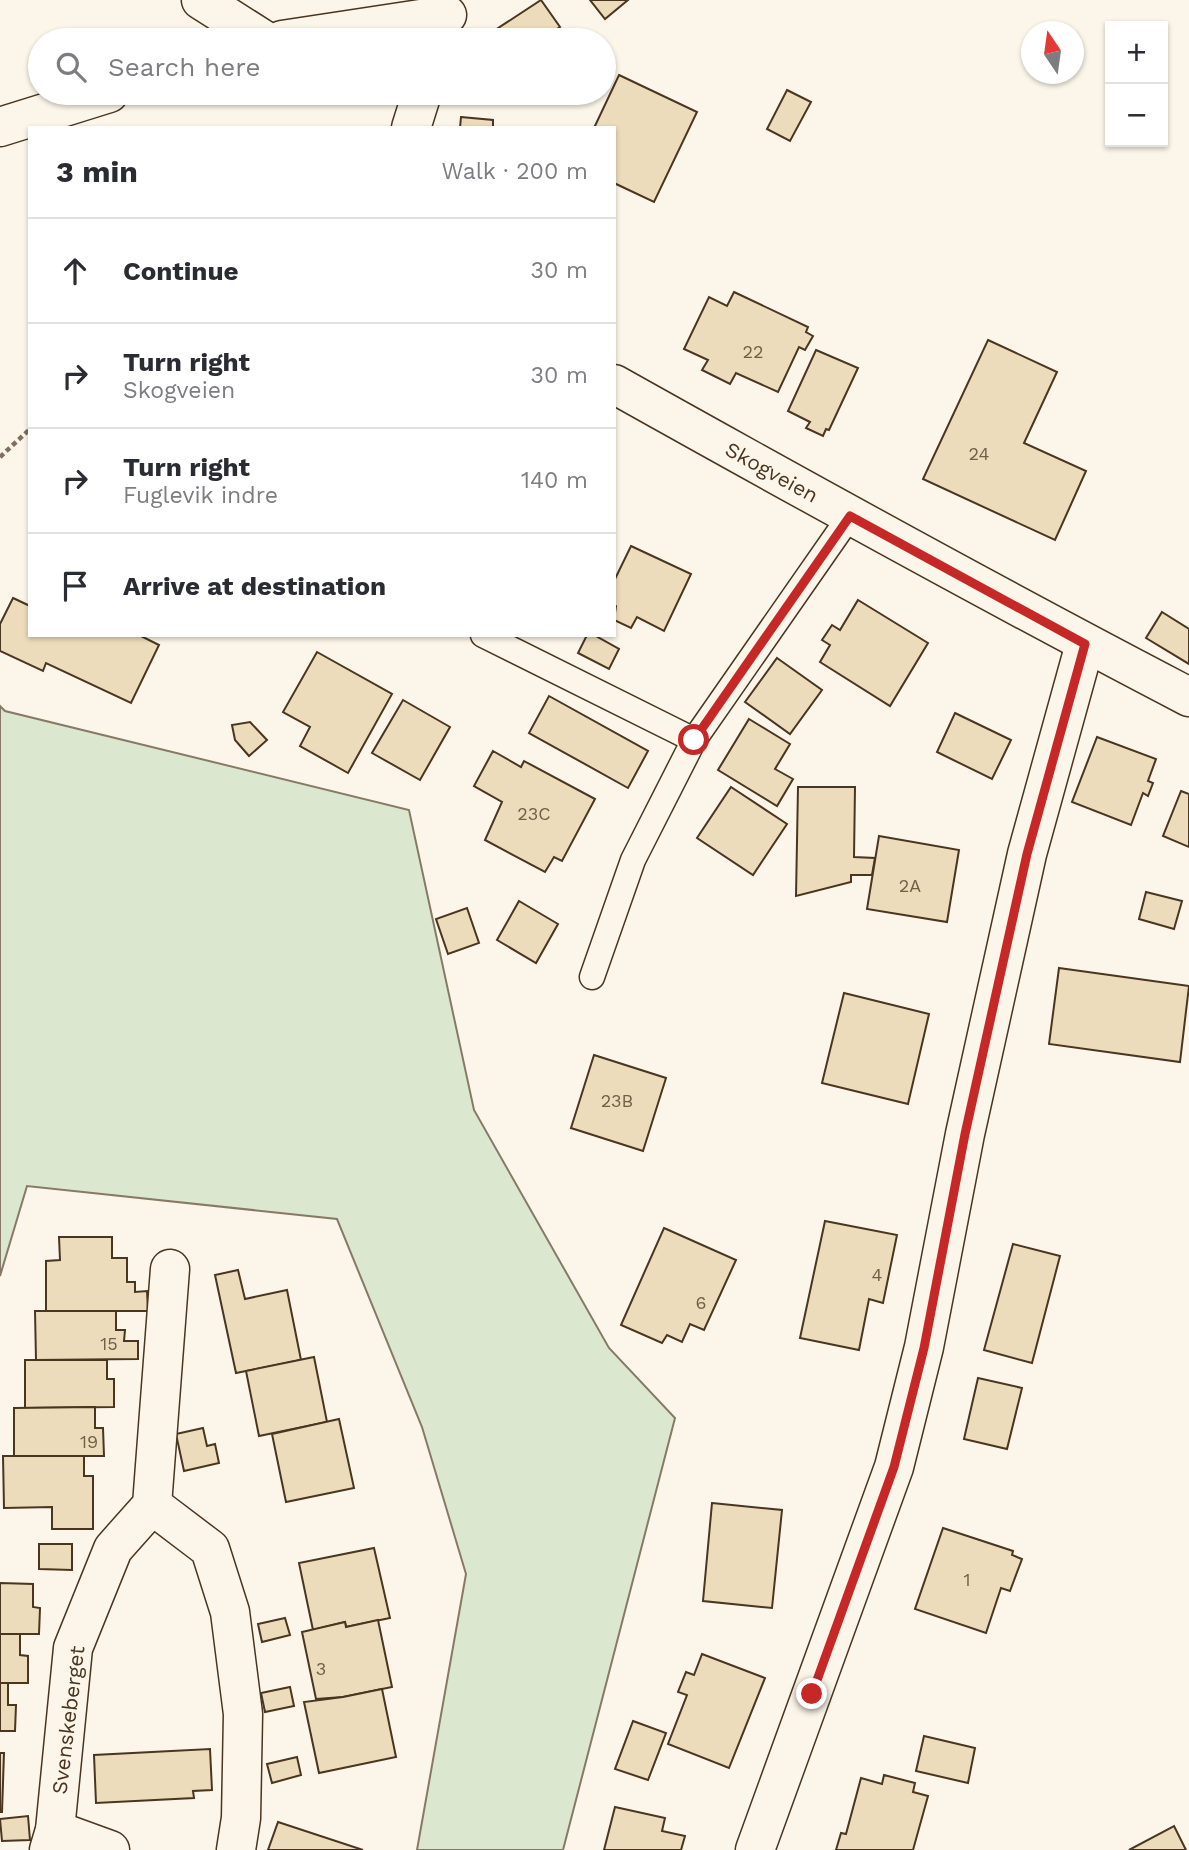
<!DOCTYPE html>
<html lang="en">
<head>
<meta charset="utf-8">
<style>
  body { margin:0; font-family:"Work Sans",sans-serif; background:#f2f2f3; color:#2b2b33 }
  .controls { position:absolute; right:21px; top:21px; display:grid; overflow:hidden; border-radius:0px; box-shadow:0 2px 5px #0004 }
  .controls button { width:63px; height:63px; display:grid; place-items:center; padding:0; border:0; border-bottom:2px solid #e1e1e2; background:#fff; color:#2b2b33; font:35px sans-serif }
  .compass { position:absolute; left:1021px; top:21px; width:63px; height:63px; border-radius:50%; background:#fff; box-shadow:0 2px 5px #0004; rotate:347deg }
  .stop { position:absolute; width:21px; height:21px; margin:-16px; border:5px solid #c62828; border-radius:50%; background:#fff }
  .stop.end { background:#c62828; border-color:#fff; box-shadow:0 2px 7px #0008 }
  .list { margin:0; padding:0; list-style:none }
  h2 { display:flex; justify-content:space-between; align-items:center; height:91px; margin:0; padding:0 28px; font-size:30px }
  h2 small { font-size:23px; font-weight:400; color:#7c7c81 }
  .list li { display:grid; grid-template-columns:46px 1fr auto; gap:21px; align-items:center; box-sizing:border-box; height:105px; padding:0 28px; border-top:2px solid #e1e1e2 }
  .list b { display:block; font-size:26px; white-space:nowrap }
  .list p { margin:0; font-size:23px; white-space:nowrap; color:#7c7c81 }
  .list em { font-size:23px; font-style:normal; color:#7c7c81 }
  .icon { flex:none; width:38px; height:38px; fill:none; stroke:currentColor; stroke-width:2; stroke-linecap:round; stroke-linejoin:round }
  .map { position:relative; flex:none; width:1189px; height:1850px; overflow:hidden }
  .search { position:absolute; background:#fff; box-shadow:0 2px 5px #0004; left:28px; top:28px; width:588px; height:77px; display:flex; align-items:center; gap:18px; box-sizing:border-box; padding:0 24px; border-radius:38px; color:#7c7c81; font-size:26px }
  .panel { position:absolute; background:#fff; box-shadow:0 2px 5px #0004; left:28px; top:126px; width:588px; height:511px; border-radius:0px }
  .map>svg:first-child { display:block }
  .green { fill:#dce7d0; stroke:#887966; stroke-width:2 }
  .building { fill:#ecdcbc; stroke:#4a3520; stroke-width:2 }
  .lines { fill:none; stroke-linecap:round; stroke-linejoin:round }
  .service-casing { stroke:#4a3520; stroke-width:27 }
  .minor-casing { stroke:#4a3520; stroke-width:41 }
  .path { stroke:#7f6f5c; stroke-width:4.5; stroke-dasharray:5 3.5; stroke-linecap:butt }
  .service { stroke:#fbf6e9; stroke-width:24 }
  .minor { stroke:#fbf6e9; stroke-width:38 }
  .route { stroke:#c62828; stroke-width:9 }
  .labels { text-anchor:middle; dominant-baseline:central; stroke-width:5; stroke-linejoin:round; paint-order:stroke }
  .number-label { font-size:18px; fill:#725f47 }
  .street-label { font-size:21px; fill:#4a3520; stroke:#fbf6e9 }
</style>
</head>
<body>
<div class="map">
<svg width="1189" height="1850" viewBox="0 0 1189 1850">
  <rect width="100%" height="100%" fill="#fbf6e9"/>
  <polygon class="green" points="0,706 5,711 409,810 474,1110 609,1348 675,1418 563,1850 417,1850 466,1574 422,1427 337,1219 27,1186 0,1276"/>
  <g class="building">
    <polygon points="541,0 560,27 538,40 493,40 489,34"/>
    <polygon points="590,0 628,0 605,19"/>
    <polygon points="619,75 697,112 654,202 614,183 614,128 594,128"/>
    <polygon points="787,90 811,102 790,141 767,129"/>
    <polygon points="461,117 493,120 493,128 460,128"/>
    <polygon points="734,292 808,327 806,332 813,336 805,350 799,347 778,392 736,373 730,384 702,370 708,360 684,349 709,297 727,306"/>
    <polygon points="988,340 1057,372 1024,443 1086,471 1055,540 923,479"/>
    <polygon points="816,350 858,368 829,430 826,429 823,436 806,428 810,422 788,411"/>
    <polygon points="631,546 691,574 664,631 637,617 631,628 614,620 616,606 614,605 614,581"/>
    <polygon points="13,598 30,606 30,635 139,635 159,645 131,703 46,663 43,671 0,651 0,624"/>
    <polygon points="858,600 928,643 890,706 820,662 830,645 822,640 832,625 840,630"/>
    <polygon points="1162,612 1189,629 1189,664 1146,638"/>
    <polygon points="587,635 594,635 619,649 609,669 578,653"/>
    <polygon points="317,652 392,694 348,773 300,746 310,727 283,712"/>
    <polygon points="777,658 822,690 790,734 745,702"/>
    <polygon points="549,696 648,751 628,788 529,733"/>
    <polygon points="403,700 450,727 420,780 372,753"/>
    <polygon points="955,713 1011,740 992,779 937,752"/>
    <polygon points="749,719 790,744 775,769 793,779 777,806 718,770"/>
    <polygon points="250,722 267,740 249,756 235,740 232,725"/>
    <polygon points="1097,737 1156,759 1148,781 1153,783 1148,796 1143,793 1131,825 1072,802"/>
    <polygon points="493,751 521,767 524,761 595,799 562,861 554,857 545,872 485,840 502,802 474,786"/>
    <polygon points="731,787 787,824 753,875 697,838"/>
    <polygon points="798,787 855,787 854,857 875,858 872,875 851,875 851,882 796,896"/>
    <polygon points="1181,791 1189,794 1189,847 1163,836"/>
    <polygon points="879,836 959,850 947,922 867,909"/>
    <polygon points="1146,892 1182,901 1174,929 1139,919"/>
    <polygon points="519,901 558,924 536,963 497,940"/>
    <polygon points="467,908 479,943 448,954 436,919"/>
    <polygon points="1059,968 1189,986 1180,1062 1049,1044"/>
    <polygon points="844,993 929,1014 908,1104 822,1083"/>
    <polygon points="594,1055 666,1078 643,1151 571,1128"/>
    <polygon points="825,1221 897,1235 883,1303 869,1299 859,1350 800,1338"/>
    <polygon points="664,1228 736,1260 704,1330 690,1324 682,1342 667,1335 662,1343 621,1325"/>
    <polygon points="59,1237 112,1237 112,1258 127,1258 127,1282 135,1282 135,1292 147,1291 148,1311 46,1311 46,1261 60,1260"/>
    <polygon points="1013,1244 1060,1256 1032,1363 984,1350"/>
    <polygon points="238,1270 245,1299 287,1290 301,1360 236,1373 215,1275"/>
    <polygon points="35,1311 116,1311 116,1330 125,1330 124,1341 138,1341 138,1359 36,1360"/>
    <polygon points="314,1357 327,1422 259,1436 246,1371"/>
    <polygon points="25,1360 107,1360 107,1379 114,1379 114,1407 25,1408"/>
    <polygon points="978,1378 1022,1388 1007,1449 964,1439"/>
    <polygon points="95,1407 95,1428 103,1428 104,1456 14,1456 14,1408"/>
    <polygon points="339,1419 354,1488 286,1502 272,1434"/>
    <polygon points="203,1428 207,1446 215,1444 219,1463 184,1471 176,1434"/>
    <polygon points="3,1456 84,1456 84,1476 93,1476 93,1529 52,1529 52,1507 4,1508"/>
    <polygon points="712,1503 782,1510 772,1608 703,1601"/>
    <polygon points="943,1528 1013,1551 1012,1555 1022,1559 1010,1591 1001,1588 986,1633 915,1609"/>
    <polygon points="39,1544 72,1544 72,1570 39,1569"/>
    <polygon points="374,1548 390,1618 346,1627 345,1622 313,1630 299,1563"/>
    <polygon points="0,1583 33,1584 33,1607 40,1608 39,1634 0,1634"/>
    <polygon points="285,1618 290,1635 262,1642 258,1624"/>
    <polygon points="378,1620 392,1687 343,1697 316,1699 302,1632 345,1622 346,1627"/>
    <polygon points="0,1634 20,1634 20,1655 28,1656 28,1683 0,1683"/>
    <polygon points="702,1654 765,1678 729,1768 668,1744 687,1695 678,1692 686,1672 694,1675"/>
    <polygon points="0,1683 8,1683 8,1705 16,1705 15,1731 0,1731"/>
    <polygon points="290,1687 294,1706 265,1712 261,1693"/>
    <polygon points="382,1689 396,1757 319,1773 304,1702 343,1697"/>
    <polygon points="633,1721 666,1733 648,1780 615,1769"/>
    <polygon points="924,1736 975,1748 968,1783 916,1771"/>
    <polygon points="210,1749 212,1790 193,1791 194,1798 96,1803 94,1755"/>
    <polygon points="0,1753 4,1753 2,1812 0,1812"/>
    <polygon points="297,1757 301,1775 272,1783 267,1764"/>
    <polygon points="884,1775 915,1783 913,1792 928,1796 913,1850 836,1850 841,1833 846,1834 861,1778 882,1784"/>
    <polygon points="615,1807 665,1818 662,1831 685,1836 681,1850 604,1850"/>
    <polygon points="28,1816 30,1840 2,1841 0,1819"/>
    <polygon points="278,1822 363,1850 268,1850"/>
    <polygon points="1174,1826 1186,1850 1129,1850"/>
  </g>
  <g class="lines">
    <defs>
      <g id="service">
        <polyline points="483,635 694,740"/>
        <polyline points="592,977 633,860 694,740 850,516"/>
      </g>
      <g id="minor">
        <polyline points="201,0 264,40"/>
        <polyline points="282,40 447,15"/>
        <polyline points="0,127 109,93"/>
        <polyline points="411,128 422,93"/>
        <path d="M 614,384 C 805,491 995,596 1189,697"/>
        <polyline points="152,1505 210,1549 230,1612 243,1714 241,1818 236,1850"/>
        <polyline points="55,1830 110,1850"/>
        <polyline points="49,1850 55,1830 73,1648 113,1549 152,1505 170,1269"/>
        <polyline points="755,1850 894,1467 924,1347 965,1134 1027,854 1085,644"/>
      </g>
    </defs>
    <use href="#service" class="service-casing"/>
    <use href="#minor" class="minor-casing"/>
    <polyline class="path" points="0,457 30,429"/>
    <use href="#service" class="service"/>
    <use href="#minor" class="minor"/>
  </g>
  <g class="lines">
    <polyline class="route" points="694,740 850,516 1085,644 1027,854 965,1134 924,1348 894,1467 812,1694"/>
  </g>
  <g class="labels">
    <g class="number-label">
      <text x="753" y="351">22</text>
      <text x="979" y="453">24</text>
      <text x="534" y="813">23C</text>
      <text x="910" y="885">2A</text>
      <text x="617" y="1100">23B</text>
      <text x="877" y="1274">4</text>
      <text x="701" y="1302">6</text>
      <text x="109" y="1343">15</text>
      <text x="89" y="1441">19</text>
      <text x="967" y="1579">1</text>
      <text x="321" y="1668">3</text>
    </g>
    <g class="street-label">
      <text transform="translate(772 472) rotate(29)">Skogveien</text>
      <text transform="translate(68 1720) rotate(-83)">Svenskeberget</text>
    </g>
  </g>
</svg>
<div class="controls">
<button>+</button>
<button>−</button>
</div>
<svg class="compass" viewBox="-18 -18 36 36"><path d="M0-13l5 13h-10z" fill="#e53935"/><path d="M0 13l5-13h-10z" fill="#7c7c81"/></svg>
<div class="stop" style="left:694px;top:740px"></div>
<div class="stop end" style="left:812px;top:1694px"></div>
<div class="search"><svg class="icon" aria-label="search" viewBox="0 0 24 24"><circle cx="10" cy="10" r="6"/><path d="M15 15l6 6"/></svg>Search here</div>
<section class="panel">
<h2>3 min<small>Walk · 200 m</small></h2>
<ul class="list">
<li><svg class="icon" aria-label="ahead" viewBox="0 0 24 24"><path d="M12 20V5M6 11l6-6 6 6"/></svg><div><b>Continue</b></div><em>30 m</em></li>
<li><svg class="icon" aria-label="right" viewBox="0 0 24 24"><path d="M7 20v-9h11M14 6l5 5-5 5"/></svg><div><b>Turn right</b><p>Skogveien</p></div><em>30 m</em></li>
<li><svg class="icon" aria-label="right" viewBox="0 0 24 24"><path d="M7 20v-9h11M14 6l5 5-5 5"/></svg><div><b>Turn right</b><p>Fuglevik indre</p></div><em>140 m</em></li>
<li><svg class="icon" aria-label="arrive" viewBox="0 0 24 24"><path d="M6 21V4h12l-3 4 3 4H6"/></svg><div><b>Arrive at destination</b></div></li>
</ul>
</section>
</div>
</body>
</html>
